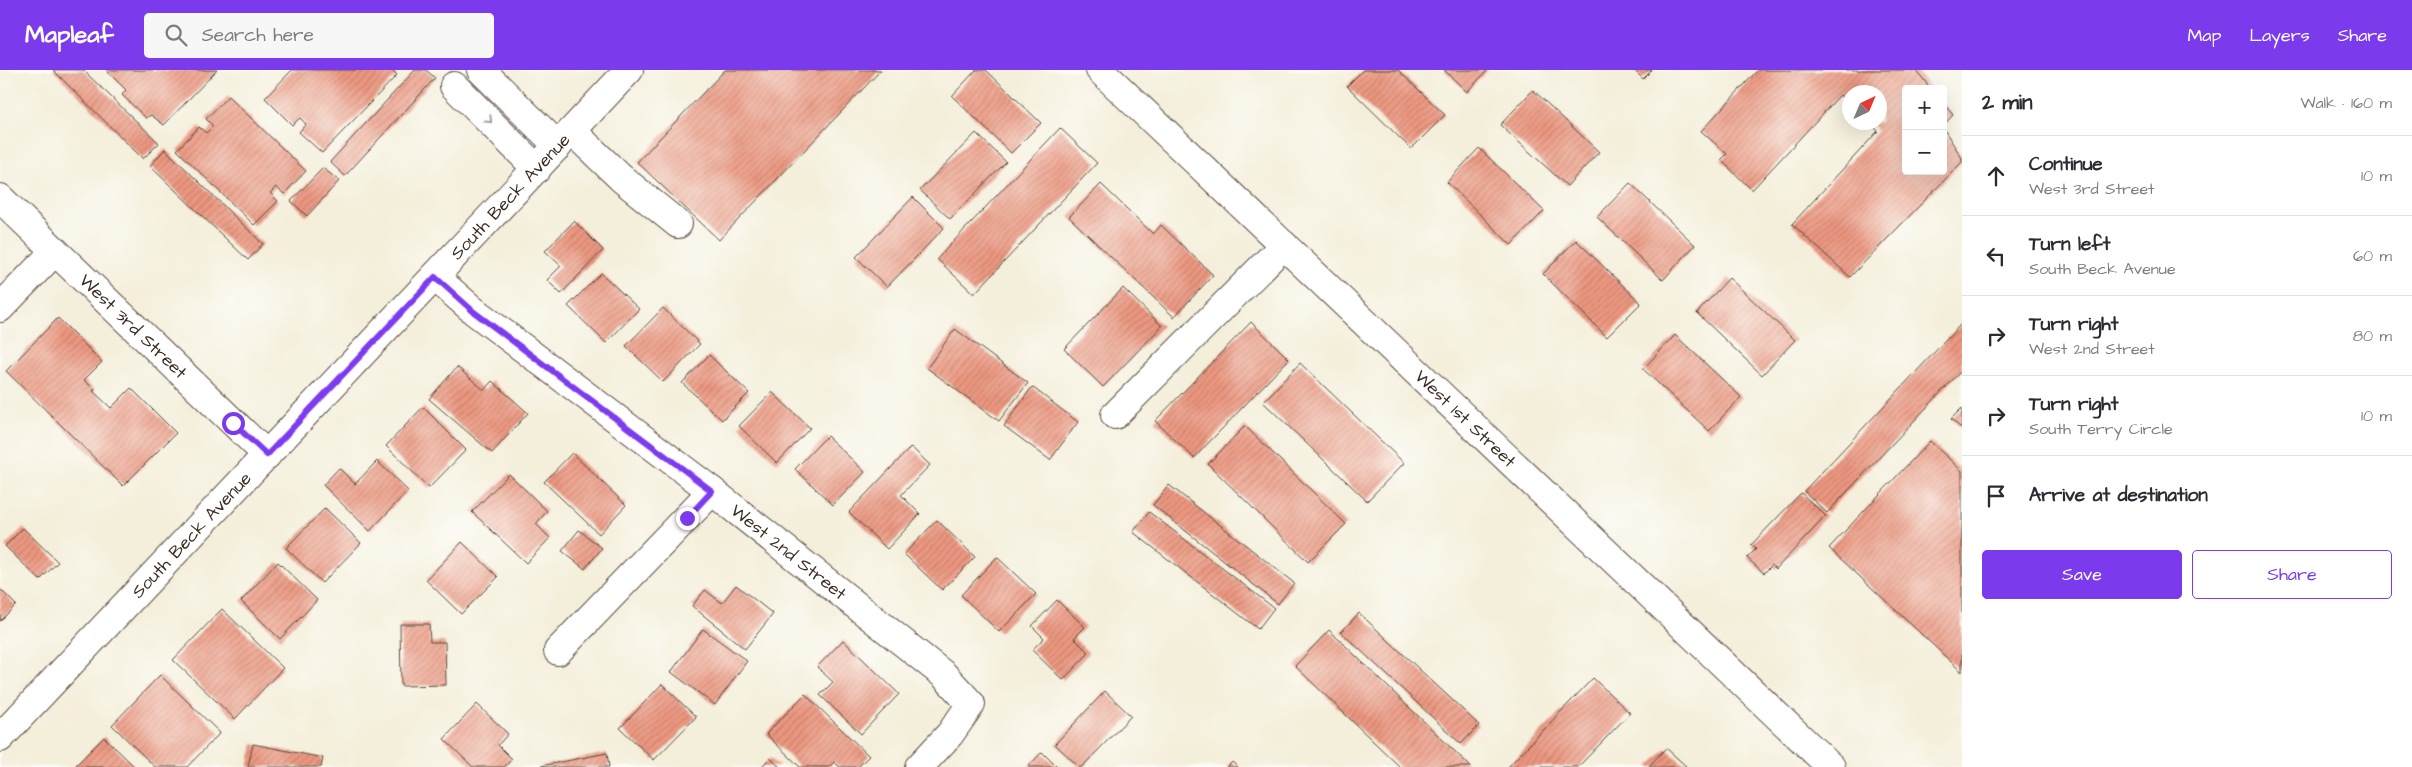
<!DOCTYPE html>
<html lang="en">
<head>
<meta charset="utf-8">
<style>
  body { margin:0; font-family:"Architects Daughter",sans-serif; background:#f7f7f7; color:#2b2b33 }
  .controls { position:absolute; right:15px; top:15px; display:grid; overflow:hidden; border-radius:5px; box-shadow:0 5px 20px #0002 }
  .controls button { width:45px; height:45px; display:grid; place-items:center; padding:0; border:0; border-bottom:1px solid #e1e1e2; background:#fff; color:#2b2b33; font:25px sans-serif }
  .compass { position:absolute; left:1842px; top:15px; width:45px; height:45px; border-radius:50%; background:#fff; box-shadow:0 5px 20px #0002; rotate:44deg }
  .stop { position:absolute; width:15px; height:15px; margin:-11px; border:4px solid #7c3aed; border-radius:50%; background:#fff }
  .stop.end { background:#7c3aed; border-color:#fff; box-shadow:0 1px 5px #0008 }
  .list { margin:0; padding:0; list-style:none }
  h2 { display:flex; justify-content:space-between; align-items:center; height:65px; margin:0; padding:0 20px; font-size:21px }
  h2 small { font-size:16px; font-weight:400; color:#7c7c81 }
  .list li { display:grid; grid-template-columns:32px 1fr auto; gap:15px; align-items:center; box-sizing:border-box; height:80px; padding:0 20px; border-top:1px solid #e1e1e2 }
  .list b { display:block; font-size:19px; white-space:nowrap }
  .list p { margin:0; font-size:16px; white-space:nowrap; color:#7c7c81 }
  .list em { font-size:16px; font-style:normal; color:#7c7c81 }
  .actions { display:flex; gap:10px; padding:15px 20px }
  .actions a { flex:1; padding:11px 0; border:1px solid #7c3aed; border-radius:5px; text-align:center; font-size:18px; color:#7c3aed }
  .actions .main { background:#7c3aed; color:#fff }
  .icon { flex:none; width:28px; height:28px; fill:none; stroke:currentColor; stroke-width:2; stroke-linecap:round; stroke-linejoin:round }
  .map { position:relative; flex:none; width:1962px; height:697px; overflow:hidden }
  header { display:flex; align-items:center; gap:30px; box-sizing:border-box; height:70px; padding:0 25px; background:#7c3aed; color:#fff }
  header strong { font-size:24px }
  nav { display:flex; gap:28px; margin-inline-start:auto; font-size:18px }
  .search { width:350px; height:45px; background:#f7f7f7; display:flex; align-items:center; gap:12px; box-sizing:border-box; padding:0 18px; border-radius:5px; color:#7c7c81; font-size:19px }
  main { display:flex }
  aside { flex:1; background:#fff }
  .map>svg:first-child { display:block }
  .building { fill:url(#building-hatch) }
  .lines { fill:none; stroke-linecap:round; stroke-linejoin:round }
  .minor-casing { stroke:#57483a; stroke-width:30 }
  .minor { stroke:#fff; stroke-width:28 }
  .oneway { stroke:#a79f9a }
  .route { stroke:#7c3aed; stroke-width:6 }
  .labels { text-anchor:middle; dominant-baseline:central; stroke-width:4.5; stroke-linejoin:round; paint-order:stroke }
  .street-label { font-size:18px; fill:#3b2a1e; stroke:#fdfcf7 }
</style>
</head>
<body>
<header>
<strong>Mapleaf</strong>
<div class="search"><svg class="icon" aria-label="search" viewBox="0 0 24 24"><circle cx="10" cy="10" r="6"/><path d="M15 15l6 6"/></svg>Search here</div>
<nav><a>Map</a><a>Layers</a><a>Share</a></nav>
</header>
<main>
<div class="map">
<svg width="1962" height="697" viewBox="0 0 1962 697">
  <defs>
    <pattern id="building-hatch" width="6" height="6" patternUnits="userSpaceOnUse" patternTransform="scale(1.25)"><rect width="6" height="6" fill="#ed9881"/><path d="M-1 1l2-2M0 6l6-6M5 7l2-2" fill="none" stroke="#c17c69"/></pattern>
  </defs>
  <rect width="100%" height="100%" fill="#fdfcf7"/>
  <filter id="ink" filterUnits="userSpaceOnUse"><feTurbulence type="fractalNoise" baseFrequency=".02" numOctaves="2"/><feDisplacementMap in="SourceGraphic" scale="10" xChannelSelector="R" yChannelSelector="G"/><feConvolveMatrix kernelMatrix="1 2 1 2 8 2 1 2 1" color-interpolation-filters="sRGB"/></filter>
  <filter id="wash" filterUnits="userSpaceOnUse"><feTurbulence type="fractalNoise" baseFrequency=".0096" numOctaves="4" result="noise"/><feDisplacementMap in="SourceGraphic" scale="20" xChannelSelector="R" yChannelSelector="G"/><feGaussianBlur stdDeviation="1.12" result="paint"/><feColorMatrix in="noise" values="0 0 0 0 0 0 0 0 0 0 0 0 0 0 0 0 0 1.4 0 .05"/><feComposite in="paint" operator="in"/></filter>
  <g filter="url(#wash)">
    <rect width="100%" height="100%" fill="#f4efdb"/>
    <g id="blocks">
      <g class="building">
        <polygon points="53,0 83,0 159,73 143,89"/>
        <polygon points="106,0 217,0 164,55 151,45 146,48 122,25 126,20"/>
        <polygon points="292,0 392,0 397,5 322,83 299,62 306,54 300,48 292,55 265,28"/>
        <polygon points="415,0 426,0 435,8 345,106 330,92"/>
        <polygon points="725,0 881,0 719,170 637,92"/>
        <polygon points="976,0 986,0 1041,53 1011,83 952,26"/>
        <polygon points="1363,0 1398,0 1445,45 1411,79 1347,16"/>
        <polygon points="1444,0 1488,0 1467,22"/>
        <polygon points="1634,0 1652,0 1643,9"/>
        <polygon points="1758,0 1916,0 1931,19 1906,19 1906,101 1943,101 1943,58 1962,88 1962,92 1850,207 1792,154 1878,61 1869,52 1880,52 1880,22 1850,22 1850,34 1840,25 1752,120 1721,90 1727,84 1701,61"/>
        <polygon points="1533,20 1599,82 1567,116 1500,55"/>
        <polygon points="228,26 306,101 284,124 276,117 270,123 278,131 254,155 177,80 199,57 206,63 213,56 206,49"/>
        <polygon points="1943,33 1953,45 1943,56"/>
        <polygon points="1060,58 1097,93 974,224 937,189"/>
        <polygon points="976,63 1006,92 950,149 920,120"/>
        <polygon points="1479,78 1544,141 1511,175 1447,112"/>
        <polygon points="165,79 263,174 248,190 150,96"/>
        <polygon points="323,98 339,111 307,146 291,131"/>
        <polygon points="1630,113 1695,175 1663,210 1597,147"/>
        <polygon points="1101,114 1153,164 1161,155 1213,205 1174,247 1069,147"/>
        <polygon points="913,127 944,158 887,217 856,187"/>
        <polygon points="574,151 603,180 561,224 547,210 561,196 545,181"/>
        <polygon points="1576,170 1641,233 1607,267 1543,204"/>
        <polygon points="601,203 639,239 606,273 568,236"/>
        <polygon points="1729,208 1795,270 1762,305 1697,243"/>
        <polygon points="1123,218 1162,256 1103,317 1064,279"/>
        <polygon points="663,238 700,274 663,312 626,276"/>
        <polygon points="58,248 102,292 84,310 95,320 93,321 111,338 131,318 176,363 123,416 6,301"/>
        <polygon points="1251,252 1289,289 1194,388 1155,351"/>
        <polygon points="1962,253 1962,300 1827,443 1804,421"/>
        <polygon points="955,259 1028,313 999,351 927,298"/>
        <polygon points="1675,265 1741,327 1709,361 1643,299"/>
        <polygon points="709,285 749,323 722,350 682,313"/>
        <polygon points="1300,293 1404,393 1367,431 1263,332"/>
        <polygon points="457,297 484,320 492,311 528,343 492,383 429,329"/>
        <polygon points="1032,317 1078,352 1050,390 1004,356"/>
        <polygon points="772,322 810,358 777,393 739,356"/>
        <polygon points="423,337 466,380 429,418 386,376"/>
        <polygon points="1962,338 1962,359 1951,349"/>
        <polygon points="1245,356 1346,454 1308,492 1208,394"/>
        <polygon points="827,366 865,402 833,435 795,399"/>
        <polygon points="1930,371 1962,401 1962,602 1829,478"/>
        <polygon points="911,377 930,395 901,425 920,444 887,479 849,442"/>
        <polygon points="572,383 626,435 599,464 544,412"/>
        <polygon points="377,391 408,421 370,461 323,415 339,398 355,414"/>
        <polygon points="509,404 547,441 536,454 550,468 526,493 472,442"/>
        <polygon points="1169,415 1294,513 1278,534 1153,435"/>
        <polygon points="1801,423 1826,446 1776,499 1772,495 1764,503 1747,488 1756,479 1751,475"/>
        <polygon points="325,438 361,473 322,513 286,478"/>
        <polygon points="1149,442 1274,538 1258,559 1133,462"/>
        <polygon points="937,450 975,487 942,520 904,484"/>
        <polygon points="23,458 58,492 40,510 5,476"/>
        <polygon points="579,460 602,478 585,499 562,481"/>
        <polygon points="462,472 498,507 461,544 426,510"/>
        <polygon points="997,487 1036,524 999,562 961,525"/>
        <polygon points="278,492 317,530 280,569 241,531"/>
        <polygon points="736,515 773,544 745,579 692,536 705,520 722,533"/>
        <polygon points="0,519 16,535 0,551"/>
        <polygon points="1057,530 1085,557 1074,568 1089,583 1063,610 1032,580 1044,568 1032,556"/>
        <polygon points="222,539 283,598 235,649 173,590"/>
        <polygon points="1359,543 1479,655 1461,674 1341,562"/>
        <polygon points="400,554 429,554 430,572 445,572 446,615 401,616"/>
        <polygon points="703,559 747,591 715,635 671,602"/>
        <polygon points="1329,560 1471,697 1400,697 1295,596"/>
        <polygon points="843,570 899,624 861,664 820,625 833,612 817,597"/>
        <polygon points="160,605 220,663 187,697 155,697 112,655"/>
        <polygon points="1593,608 1630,643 1578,697 1508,697"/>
        <polygon points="662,614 696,647 654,690 620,658"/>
        <polygon points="1105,621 1131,646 1082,697 1079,697 1055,674"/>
        <polygon points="805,624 869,686 858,697 840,697 834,692 829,697 800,697 766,664"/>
        <polygon points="477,634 508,664 498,675 512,689 504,697 473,697 444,669"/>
        <polygon points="104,667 135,697 74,697"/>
        <polygon points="253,674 323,688 321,697 248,697"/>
        <polygon points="1666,678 1687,697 1648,697"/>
        <polygon points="1042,682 1057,697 1028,697"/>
        <polygon points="607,683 609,697 541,697 541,696"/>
        <polygon points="770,688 780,697 761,697"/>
        <polygon points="1232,692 1238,697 1227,697"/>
      </g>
    </g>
  </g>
  <g filter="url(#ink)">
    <use href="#blocks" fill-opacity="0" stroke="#57483a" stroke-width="1"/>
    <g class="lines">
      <defs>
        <g id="minor">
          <polyline points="481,0 558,76"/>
          <path id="s1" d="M 1100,0 L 1831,697"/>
          <polyline points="454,16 537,99"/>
          <polyline points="572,61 621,108 678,154"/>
          <path id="s2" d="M 0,128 L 267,385"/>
          <path id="s3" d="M 435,207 L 474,241 L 712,421 L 944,605 L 971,634 L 950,664 L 919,697"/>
          <polyline points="0,238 55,181"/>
          <polyline points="1115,345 1284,175"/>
          <polyline points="558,581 712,421"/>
          <path id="s4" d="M 0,668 L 629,0"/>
        </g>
      </defs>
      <use href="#minor" class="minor-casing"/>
      <use href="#minor" class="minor"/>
    </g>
    <defs><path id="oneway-chevron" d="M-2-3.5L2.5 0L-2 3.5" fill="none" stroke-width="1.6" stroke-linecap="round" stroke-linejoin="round" transform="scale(1.25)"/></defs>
    <use class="oneway" href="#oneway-chevron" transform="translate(489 50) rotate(45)"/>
  </g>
  <g class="lines" filter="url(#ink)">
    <polyline class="route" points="233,353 267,385 435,207 474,242 712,421 687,448"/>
  </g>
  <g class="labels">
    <g class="street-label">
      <text stroke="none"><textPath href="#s4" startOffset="744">South Beck Avenue</textPath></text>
      <text stroke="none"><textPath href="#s2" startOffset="185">West 3rd Street</textPath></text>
      <text stroke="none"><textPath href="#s1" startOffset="505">West 1st Street</textPath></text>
      <text stroke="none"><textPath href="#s4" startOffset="279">South Beck Avenue</textPath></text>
      <text stroke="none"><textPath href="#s3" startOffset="448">West 2nd Street</textPath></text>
    </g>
  </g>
</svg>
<div class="controls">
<button>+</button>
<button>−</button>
</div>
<svg class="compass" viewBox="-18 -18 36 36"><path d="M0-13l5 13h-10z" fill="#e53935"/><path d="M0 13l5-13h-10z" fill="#7c7c81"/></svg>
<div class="stop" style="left:233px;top:353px"></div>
<div class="stop end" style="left:687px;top:448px"></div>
</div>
<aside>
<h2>2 min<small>Walk · 160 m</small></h2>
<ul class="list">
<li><svg class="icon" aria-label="ahead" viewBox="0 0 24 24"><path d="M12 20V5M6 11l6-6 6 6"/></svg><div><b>Continue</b><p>West 3rd Street</p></div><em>10 m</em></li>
<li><svg class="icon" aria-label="left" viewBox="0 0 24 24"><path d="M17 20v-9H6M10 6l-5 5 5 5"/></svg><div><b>Turn left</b><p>South Beck Avenue</p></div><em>60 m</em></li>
<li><svg class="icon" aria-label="right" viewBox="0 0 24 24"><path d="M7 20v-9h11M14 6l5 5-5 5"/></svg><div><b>Turn right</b><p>West 2nd Street</p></div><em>80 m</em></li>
<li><svg class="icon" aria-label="right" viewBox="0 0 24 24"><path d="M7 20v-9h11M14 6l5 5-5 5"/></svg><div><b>Turn right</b><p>South Terry Circle</p></div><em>10 m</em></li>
<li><svg class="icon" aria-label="arrive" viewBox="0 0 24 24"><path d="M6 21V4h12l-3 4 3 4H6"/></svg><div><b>Arrive at destination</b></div></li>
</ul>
<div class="actions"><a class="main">Save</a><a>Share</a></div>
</aside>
</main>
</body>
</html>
